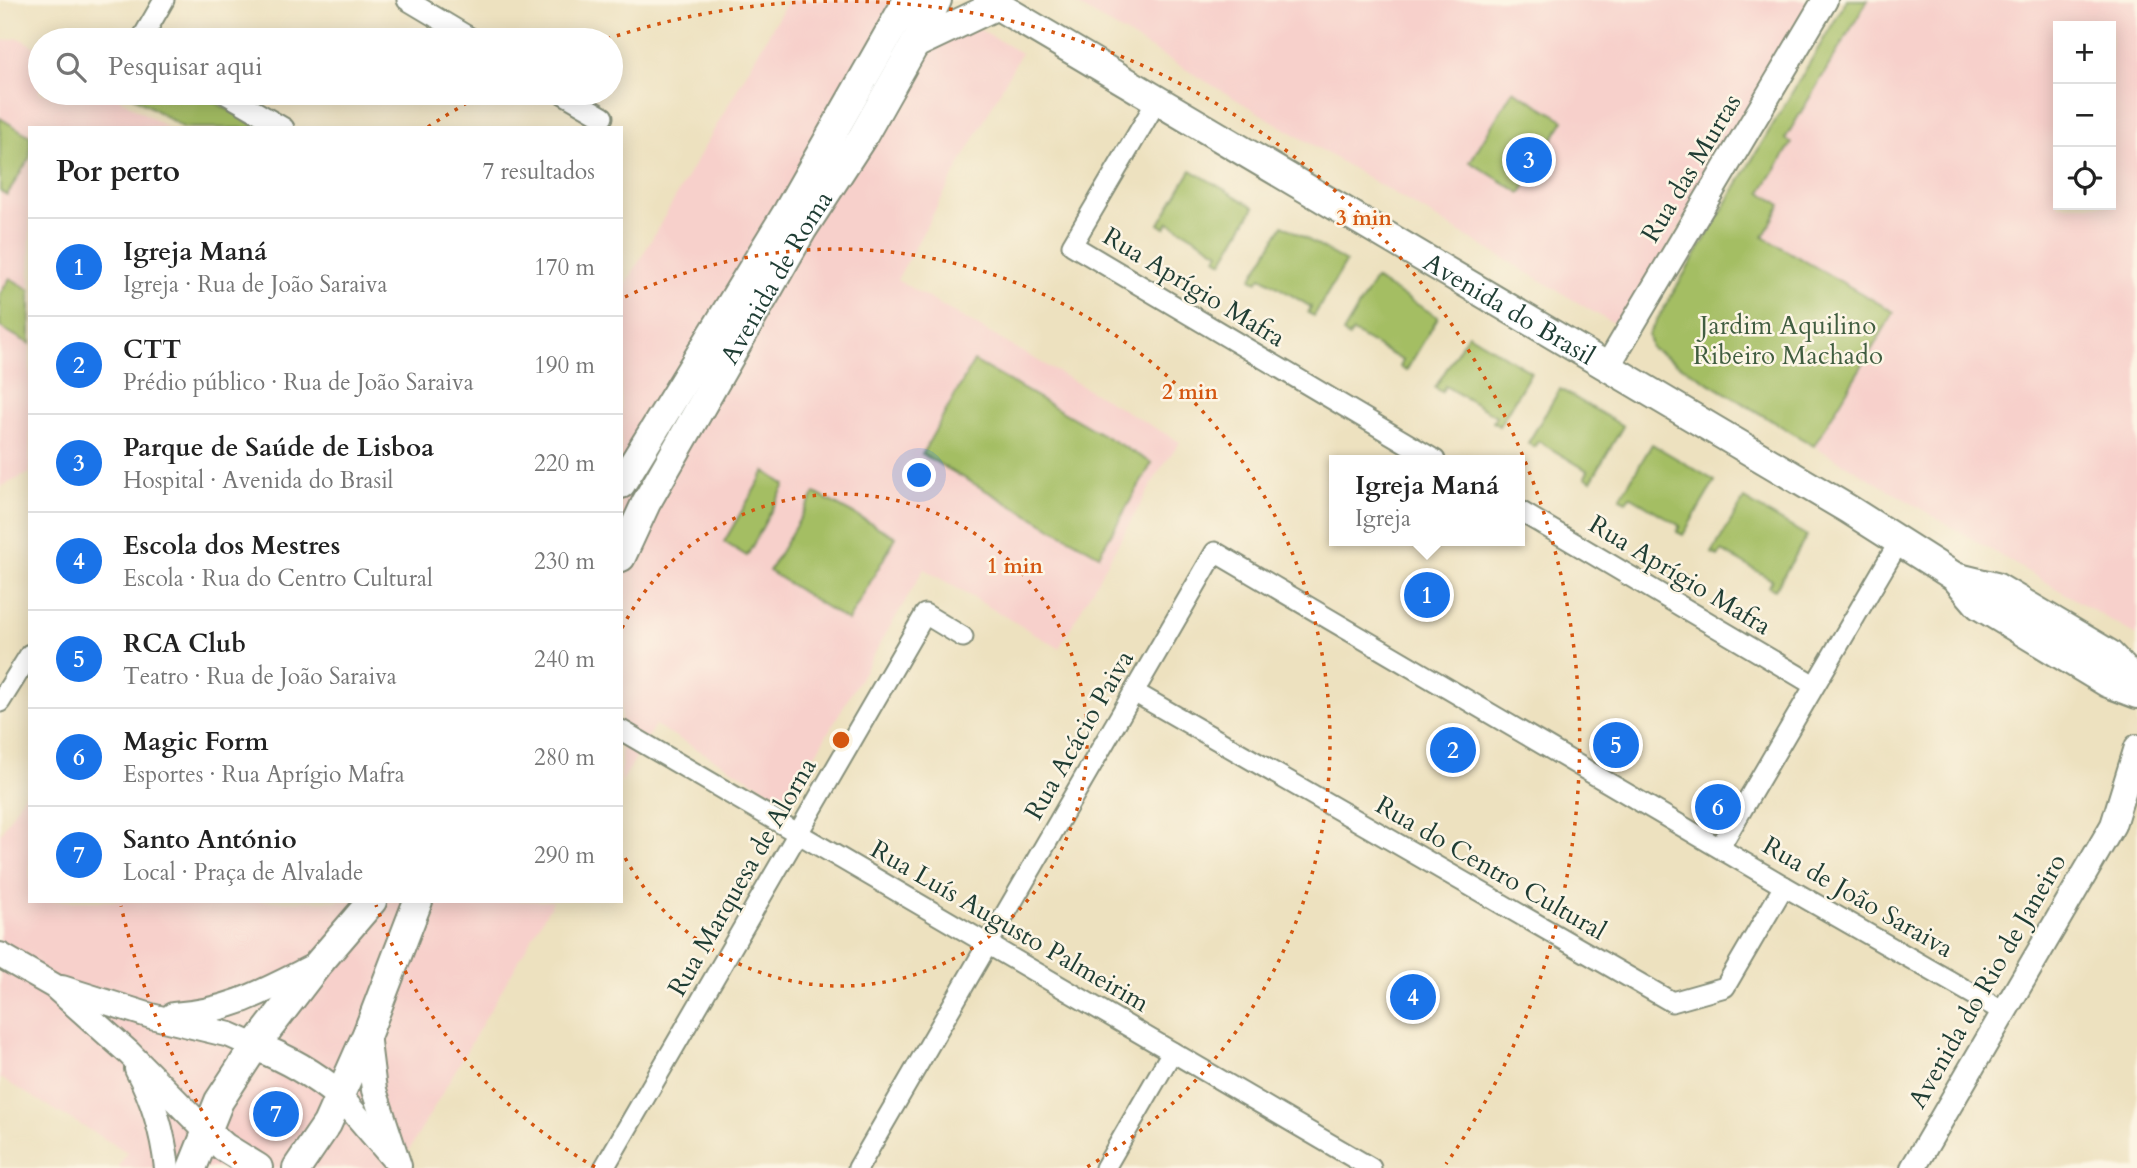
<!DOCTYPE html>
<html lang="pt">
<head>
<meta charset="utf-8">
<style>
  body { margin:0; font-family:Cardo,serif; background:#f2f2f2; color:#222 }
  .controls { position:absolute; right:21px; top:21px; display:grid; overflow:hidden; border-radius:0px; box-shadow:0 4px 18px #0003 }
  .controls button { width:63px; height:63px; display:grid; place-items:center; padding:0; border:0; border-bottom:2px solid #e0e0e0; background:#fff; color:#222; font:35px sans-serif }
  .you { position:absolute; left:920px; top:476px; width:24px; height:24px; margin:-18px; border:5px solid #fff; border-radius:50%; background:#1a73e8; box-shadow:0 0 0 10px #1a73e833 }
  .badge { display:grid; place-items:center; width:46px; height:46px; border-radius:50%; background:#1a73e8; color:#fff; font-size:23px; font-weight:700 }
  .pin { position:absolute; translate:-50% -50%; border:4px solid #fff; box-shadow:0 2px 7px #0006 }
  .popup { position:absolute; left:1329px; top:455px; width:196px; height:91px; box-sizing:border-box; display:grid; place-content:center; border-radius:0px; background:#fff; filter:drop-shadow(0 2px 5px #0005); font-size:23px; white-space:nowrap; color:#767676 }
  .popup b { font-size:26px; color:#222 }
  .popup::after { content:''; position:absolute; left:50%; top:100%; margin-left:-14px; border:14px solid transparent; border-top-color:#fff }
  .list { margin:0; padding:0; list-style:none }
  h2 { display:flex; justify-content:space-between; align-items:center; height:91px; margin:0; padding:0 28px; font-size:30px }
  h2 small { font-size:23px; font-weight:400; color:#767676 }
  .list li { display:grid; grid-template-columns:46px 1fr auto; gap:21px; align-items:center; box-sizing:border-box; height:98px; padding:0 28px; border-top:2px solid #e0e0e0 }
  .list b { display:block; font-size:26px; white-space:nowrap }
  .list p { margin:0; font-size:23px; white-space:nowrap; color:#767676 }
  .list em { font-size:23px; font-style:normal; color:#767676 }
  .icon { flex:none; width:38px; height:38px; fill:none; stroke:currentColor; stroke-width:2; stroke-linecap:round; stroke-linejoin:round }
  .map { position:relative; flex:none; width:2137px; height:1168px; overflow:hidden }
  .search { position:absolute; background:#fff; box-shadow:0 4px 18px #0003; left:28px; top:28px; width:595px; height:77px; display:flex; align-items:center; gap:18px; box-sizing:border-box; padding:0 24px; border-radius:38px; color:#767676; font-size:26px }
  .panel { position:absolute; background:#fff; box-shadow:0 4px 18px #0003; left:28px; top:126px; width:595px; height:777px; border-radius:0px }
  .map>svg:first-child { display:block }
  .built { fill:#f7d0cb; fill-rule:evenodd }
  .green { fill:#a4be64; stroke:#627e4c; stroke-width:2 }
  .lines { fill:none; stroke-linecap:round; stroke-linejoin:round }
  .minor-casing { stroke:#868f7a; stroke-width:23 }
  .tertiary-casing { stroke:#868f7a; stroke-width:28 }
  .secondary-casing { stroke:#868f7a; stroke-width:32 }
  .minor { stroke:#fff; stroke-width:19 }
  .tertiary { stroke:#fff; stroke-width:24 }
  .secondary { stroke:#fff; stroke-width:28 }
  .ring { fill:none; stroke:#d45610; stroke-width:3.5; stroke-dasharray:3.5 7 }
  .labels { text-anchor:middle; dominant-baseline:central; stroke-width:5; stroke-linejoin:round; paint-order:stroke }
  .street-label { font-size:26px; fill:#1f3d34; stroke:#fcf5e5 }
  .park-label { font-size:26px; fill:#405d40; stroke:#fcf5e5 }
  .centre { fill:#d45610; stroke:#fcf5e5; stroke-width:3.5 }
  .ring-label { font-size:21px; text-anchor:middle; font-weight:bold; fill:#d45610; stroke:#fcf5e5; stroke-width:5; stroke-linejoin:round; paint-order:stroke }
</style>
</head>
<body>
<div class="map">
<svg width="2137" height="1168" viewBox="0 0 2137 1168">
  <rect width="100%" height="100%" fill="#fcf5e5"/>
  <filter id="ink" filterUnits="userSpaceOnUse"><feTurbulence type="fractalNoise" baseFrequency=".0143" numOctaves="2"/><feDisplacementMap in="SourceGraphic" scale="14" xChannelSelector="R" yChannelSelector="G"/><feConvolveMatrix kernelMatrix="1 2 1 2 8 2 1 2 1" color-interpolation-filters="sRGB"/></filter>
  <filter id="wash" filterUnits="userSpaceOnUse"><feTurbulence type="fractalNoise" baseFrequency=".00686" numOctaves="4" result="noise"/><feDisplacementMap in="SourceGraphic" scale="28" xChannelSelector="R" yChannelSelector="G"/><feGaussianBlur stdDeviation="1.57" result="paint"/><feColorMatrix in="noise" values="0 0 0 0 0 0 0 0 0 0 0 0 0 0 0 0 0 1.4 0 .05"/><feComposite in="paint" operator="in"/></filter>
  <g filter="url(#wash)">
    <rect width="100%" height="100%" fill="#ede1bf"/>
    <g class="built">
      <polygon points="788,0 928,0 1021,53 897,280 1180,442 1160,470 1059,648 924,569 788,801 655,725 621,783 621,293"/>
      <polygon points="1069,0 1814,0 1622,325 1607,320"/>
      <path d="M 1868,0 L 2137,0 L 2137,636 L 1814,446 L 1894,312 L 1763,237 L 1761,192 L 1792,143 L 1785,139 ZM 2058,26 L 2111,26 L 2111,205 L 2058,205 Z"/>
      <polygon points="19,38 40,50 40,93 110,93 168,128 30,128 30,473 0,487 0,41"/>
      <polygon points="30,785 30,901 553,901 399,1168 118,1168 127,1152 0,1078 0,834"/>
    </g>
    <g class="green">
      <polygon points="1847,0 1868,0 1785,139 1792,143 1761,192 1781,205 1763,237 1894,312 1814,446 1651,348 1648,335"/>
      <polygon points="1513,90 1564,120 1521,193 1470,162"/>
      <polygon points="134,93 199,93 260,128 184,128 133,96"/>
      <polygon points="0,118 30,136 30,157 7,195 0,191"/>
      <polygon points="1191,170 1254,207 1222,262 1216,258 1219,252 1169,222 1165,228 1159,224"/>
      <polygon points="1283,225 1346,262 1314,316 1308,313 1311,307 1261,277 1257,282 1251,279"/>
      <polygon points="10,278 30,290 30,344 0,327 0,294"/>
      <polygon points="1375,279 1438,317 1406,371 1400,367 1403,361 1353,332 1349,337 1343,333"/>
      <polygon points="1468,334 1531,372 1499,426 1493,422 1496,416 1445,386 1442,392 1435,388"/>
      <polygon points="974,361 1152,463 1099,555 922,454"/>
      <polygon points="1560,389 1623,426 1591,481 1585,477 1588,471 1538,441 1534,447 1528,443"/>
      <polygon points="1652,444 1715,481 1683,535 1677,532 1680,526 1630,496 1626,501 1620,498"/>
      <polygon points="765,471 785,485 747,556 724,542"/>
      <polygon points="815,493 896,537 848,621 769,571"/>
      <polygon points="1744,499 1807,536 1775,590 1769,587 1772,580 1722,551 1718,556 1712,553"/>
    </g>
  </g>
  <g filter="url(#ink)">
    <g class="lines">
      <defs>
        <g id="minor">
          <polyline points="407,0 474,40"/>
          <polyline points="141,40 164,0"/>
          <polyline points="224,93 284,128"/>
          <polyline points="562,93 603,117"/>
          <polyline points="1158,99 1072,245 1435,460"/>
          <polyline points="1520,511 1814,685"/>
          <polyline points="1134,692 1672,1002 1725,987 1784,886"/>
          <polyline points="0,702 30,654"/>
          <polyline points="621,730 1371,1168"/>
          <polyline points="1720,847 1899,542"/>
          <polyline points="604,1168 925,614 963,637"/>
          <polyline points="858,1168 1215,552 1784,886 2004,1012"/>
          <polyline points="1105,1168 1172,1052"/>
        </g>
        <g id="tertiary">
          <polyline points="1607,367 1825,0"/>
          <polyline points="0,955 54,986 129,1053 206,1131"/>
          <polyline points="62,988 151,1016 230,1035 255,1046"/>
          <path d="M 173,1015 C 232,1011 266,990 318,964"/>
          <polyline points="367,1034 374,1090 399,1166"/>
          <path d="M 137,1069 C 154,1101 163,1132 167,1168"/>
          <polyline points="339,1095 392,1157"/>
          <polyline points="1913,1168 2113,825 2137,747"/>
        </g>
        <g id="secondary">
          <path id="s1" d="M 988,0 L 1848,509 L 1955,577 L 1996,587 L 2109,654 L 2137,683"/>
          <polyline points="915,44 997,5"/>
          <polyline points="621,484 788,211 908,0"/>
          <path id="s2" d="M 621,557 L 646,503 L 802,230 L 863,136 L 915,44 L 937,0"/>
          <polyline points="1955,577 1979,605 2108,683 2137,694"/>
          <path d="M 255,1046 C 286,1058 314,1074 339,1095"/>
          <polyline points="206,1131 224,1147 258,1168"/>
          <polyline points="192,1168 219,1101 255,1046 318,964 372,901"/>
          <polyline points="297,1168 327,1124 367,1034 418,901"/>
        </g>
      </defs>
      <use href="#minor" class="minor-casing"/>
      <use href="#tertiary" class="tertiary-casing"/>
      <use href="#secondary" class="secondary-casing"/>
      <use href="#minor" class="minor"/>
      <use href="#tertiary" class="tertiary"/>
      <use href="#secondary" class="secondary"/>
    </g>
  </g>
  <g class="ring">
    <path d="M622 628A246 246 0 1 1 622 852"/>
    <path d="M595 1167A493 493 0 0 1 376 905M625 297A493 493 0 0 1 1087 1167"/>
    <path d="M236 1164A739 739 0 0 1 121 906M428 127A739 739 0 0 1 483 94M607 39A739 739 0 0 1 1446 1164"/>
  </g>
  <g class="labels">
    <g class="street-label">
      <text transform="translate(1691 168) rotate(-59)">Rua das Murtas</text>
      <text stroke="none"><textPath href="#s2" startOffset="320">Avenida de Roma</textPath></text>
      <text transform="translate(1194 287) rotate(31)">Rua Aprígio Mafra</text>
      <text stroke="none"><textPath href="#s1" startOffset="606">Avenida do Brasil</textPath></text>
      <text transform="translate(1680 575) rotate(31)">Rua Aprígio Mafra</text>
      <text transform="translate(1079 735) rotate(-60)">Rua Acácio Paiva</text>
      <text transform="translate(1491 868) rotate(30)">Rua do Centro Cultural</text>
      <text transform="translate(742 877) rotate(-60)">Rua Marquesa de Alorna</text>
      <text transform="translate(1858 897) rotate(30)">Rua de João Saraiva</text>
      <text transform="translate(1010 926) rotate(30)">Rua Luís Augusto Palmeirim</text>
      <text transform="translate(1987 981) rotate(-60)">Avenida do Rio de Janeiro</text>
    </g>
    <g class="park-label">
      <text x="1788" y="325">Jardim Aquilino<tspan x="1788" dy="30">Ribeiro Machado</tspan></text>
    </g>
  </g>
  <circle cx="841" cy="740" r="10" class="centre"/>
  <g class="ring-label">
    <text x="1364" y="225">3 min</text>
    <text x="1190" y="399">2 min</text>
    <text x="1015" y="573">1 min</text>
  </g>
</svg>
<div class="controls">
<button>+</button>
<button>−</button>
<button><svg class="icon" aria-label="locate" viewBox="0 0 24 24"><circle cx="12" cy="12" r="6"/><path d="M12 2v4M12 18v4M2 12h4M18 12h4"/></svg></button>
</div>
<div class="you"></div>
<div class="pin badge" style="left:1427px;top:595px">1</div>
<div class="popup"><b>Igreja Maná</b>Igreja</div>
<div class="pin badge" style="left:1453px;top:750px">2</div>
<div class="pin badge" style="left:1529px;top:160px">3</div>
<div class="pin badge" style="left:1413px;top:997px">4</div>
<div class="pin badge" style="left:1616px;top:745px">5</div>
<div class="pin badge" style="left:1718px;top:807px">6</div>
<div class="pin badge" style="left:276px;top:1114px">7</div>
<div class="search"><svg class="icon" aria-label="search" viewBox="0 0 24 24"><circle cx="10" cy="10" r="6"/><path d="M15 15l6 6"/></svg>Pesquisar aqui</div>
<section class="panel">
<h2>Por perto<small>7 resultados</small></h2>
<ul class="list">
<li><span class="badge">1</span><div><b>Igreja Maná</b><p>Igreja · Rua de João Saraiva</p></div><em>170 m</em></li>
<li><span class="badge">2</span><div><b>CTT</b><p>Prédio público · Rua de João Saraiva</p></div><em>190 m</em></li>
<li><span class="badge">3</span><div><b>Parque de Saúde de Lisboa</b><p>Hospital · Avenida do Brasil</p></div><em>220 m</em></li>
<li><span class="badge">4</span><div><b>Escola dos Mestres</b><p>Escola · Rua do Centro Cultural</p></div><em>230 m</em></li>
<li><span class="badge">5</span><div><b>RCA Club</b><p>Teatro · Rua de João Saraiva</p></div><em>240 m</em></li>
<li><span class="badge">6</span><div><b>Magic Form</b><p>Esportes · Rua Aprígio Mafra</p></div><em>280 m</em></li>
<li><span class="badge">7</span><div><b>Santo António</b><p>Local · Praça de Alvalade</p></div><em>290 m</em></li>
</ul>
</section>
</div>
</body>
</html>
